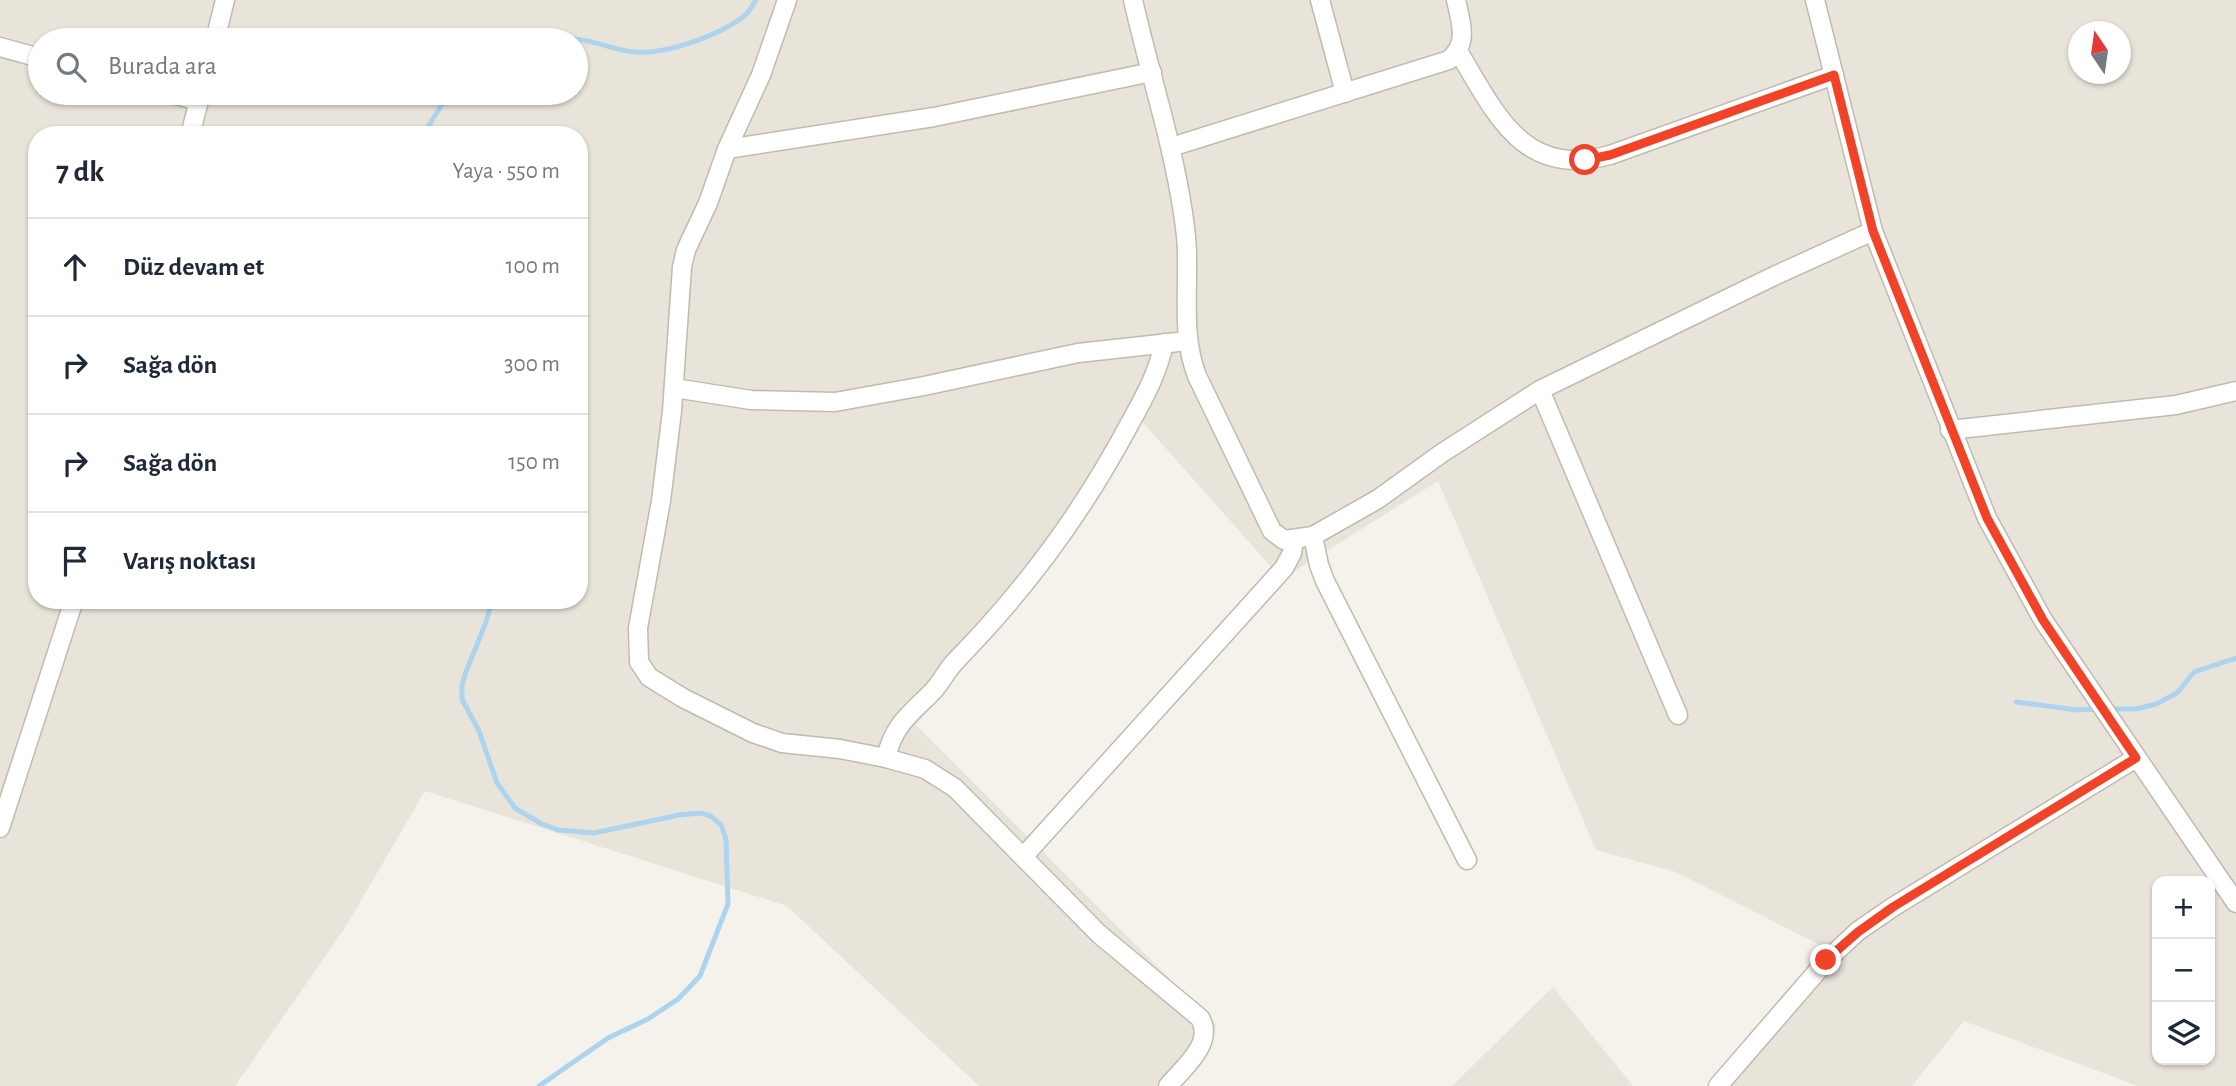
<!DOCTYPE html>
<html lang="tr">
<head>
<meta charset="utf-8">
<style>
  body { margin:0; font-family:"Alegreya Sans",sans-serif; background:#f6f6f7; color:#1f2937 }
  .controls { position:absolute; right:21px; bottom:21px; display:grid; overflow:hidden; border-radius:14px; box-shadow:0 2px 5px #0004 }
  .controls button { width:63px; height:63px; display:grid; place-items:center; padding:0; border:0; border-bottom:2px solid #e0e1e3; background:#fff; color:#1f2937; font:35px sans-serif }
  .compass { position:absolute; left:2068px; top:21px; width:63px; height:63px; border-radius:50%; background:#fff; box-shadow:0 2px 5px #0004; rotate:347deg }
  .stop { position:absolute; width:21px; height:21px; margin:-16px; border:5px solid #f14327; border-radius:50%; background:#fff }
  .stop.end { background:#f14327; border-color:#fff; box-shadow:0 2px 7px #0008 }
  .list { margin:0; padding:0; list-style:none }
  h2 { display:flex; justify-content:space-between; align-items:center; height:91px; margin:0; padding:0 28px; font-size:30px }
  h2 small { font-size:23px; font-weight:400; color:#747a83 }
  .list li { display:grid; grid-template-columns:46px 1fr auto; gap:21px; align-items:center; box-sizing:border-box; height:98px; padding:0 28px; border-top:2px solid #e0e1e3 }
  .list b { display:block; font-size:26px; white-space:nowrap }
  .list em { font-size:23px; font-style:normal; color:#747a83 }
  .icon { flex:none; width:38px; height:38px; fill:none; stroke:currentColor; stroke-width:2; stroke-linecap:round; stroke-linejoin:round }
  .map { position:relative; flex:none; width:2236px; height:1086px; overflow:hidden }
  .search { position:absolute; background:#fff; box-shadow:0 2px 5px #0004; left:28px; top:28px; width:560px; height:77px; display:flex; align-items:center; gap:18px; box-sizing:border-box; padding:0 24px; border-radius:38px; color:#747a83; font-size:26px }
  .panel { position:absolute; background:#fff; box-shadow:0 2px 5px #0004; left:28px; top:126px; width:560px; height:483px; border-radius:28px }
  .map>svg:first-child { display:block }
  .residential { fill:#e9e4da; fill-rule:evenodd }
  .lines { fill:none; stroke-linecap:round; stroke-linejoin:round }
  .stream { stroke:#acd4ee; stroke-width:5 }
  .minor-casing { stroke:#c1baae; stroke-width:21 }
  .minor { stroke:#fff; stroke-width:18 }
  .route { stroke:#f14327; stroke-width:9 }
</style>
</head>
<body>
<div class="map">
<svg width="2236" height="1086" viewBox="0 0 2236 1086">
  <rect width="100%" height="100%" fill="#f5f2ec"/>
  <g class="residential">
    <path d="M 0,0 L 2236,0 L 2236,1086 L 2138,1086 L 1964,1021 L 1912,1086 L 1707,1086 L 1826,948 L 1676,872 L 1596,850 L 1438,481 L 1282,579 L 1139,418 L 916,725 L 1217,1026 L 1161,1086 L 979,1086 L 787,906 L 425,791 L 345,928 L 235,1086 L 0,1086 ZM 2078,32 L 2120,32 L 2120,74 L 2078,74 ZM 40,40 L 576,40 L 576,93 L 40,93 ZM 37,135 L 579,135 L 579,600 L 37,600 ZM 2157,881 L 2210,881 L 2210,1060 L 2157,1060 Z"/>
    <polygon points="1553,987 1633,1086 1451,1086 1452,1086"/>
  </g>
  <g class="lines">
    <g class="stream">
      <path d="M 555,40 C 584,34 608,50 635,52 C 666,55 719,35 743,17 C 749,13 752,6 756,0"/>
      <polyline points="423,135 449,93"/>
      <polyline points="492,600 486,622 466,672 462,685 462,699 479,731 497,783 515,808 542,824 558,830 594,833 679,815 700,813 711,816 721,825 726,839 728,904 700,976 678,999 648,1019 608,1038 539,1086"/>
      <polyline points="2016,702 2077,710 2098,709"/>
      <polyline points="2108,709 2136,709 2156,704 2177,693 2194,672 2236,658"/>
    </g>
    <defs>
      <g id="minor">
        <path d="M 787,0 L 761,75 L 727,149 L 708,203 L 686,250 L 682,267 L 672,411 L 661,501 L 638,628 L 639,662 L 649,677 L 683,698 L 753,733 L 782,743 L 840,749 L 886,758 L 925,769 L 955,788 L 1099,934 L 1200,1018 C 1215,1043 1183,1068 1168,1086"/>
        <path d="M 1133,0 C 1149,71 1172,140 1183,213 C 1185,226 1187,241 1187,255 C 1188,296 1182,337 1197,376 L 1272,531 L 1284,540 L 1313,536 L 1378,499 L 1442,453 L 1540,390 L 1774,276 L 1873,231"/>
        <polyline points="1320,0 1345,93"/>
        <polyline points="1815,0 1873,231 1987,518 2043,620 2236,903"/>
        <polyline points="215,40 225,0"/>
        <polyline points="0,47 40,58"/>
        <path d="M 1458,51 C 1496,114 1523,179 1610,155 L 1834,75"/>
        <polyline points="169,93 199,101"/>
        <polyline points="190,135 201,93"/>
        <path d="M 1171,147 L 1449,60 C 1469,43 1461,23 1456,0"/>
        <polyline points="727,149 934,117 1152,72"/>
        <polyline points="674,388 751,400 835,402 924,386 1078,353 1187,341"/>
        <polyline points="1540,390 1678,715"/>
        <polyline points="1950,430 2176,405 2236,391"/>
        <polyline points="1313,536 1319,565 1325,581 1467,860"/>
        <path d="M 886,758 C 894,723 911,714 934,690 C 941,682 946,672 953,664 C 962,654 972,644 982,633 C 1039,571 1089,500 1129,425 C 1144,398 1158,373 1164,343"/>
        <polyline points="0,828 74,600"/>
        <polyline points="1023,857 1284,568 1292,553 1294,539"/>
        <polyline points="1718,1086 1827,960 1858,931 1893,907 2136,758"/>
      </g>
    </defs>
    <use href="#minor" class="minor-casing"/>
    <use href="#minor" class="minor"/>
  </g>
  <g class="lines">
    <polyline class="route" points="1585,160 1610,155 1834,75 1873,231 1987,518 2043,620 2136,758 1893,907 1858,932 1826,960"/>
  </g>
</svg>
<div class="controls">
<button>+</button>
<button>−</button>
<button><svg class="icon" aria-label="layers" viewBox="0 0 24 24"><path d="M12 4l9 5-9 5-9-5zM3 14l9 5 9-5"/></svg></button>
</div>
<svg class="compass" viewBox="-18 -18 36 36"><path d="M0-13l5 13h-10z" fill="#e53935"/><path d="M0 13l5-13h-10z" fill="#747a83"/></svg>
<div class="stop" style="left:1585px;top:160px"></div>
<div class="stop end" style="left:1826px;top:960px"></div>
<div class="search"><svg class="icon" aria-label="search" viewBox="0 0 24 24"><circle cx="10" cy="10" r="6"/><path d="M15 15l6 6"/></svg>Burada ara</div>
<section class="panel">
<h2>7 dk<small>Yaya · 550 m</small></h2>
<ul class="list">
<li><svg class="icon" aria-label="ahead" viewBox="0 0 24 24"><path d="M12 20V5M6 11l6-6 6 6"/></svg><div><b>Düz devam et</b></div><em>100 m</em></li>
<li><svg class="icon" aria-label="right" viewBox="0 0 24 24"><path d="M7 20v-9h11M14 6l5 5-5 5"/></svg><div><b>Sağa dön</b></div><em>300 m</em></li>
<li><svg class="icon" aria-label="right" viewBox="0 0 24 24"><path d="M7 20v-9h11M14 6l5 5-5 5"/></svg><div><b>Sağa dön</b></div><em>150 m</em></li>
<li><svg class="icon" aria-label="arrive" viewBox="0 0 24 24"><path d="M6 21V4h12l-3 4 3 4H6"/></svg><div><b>Varış noktası</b></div></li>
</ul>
</section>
</div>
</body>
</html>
